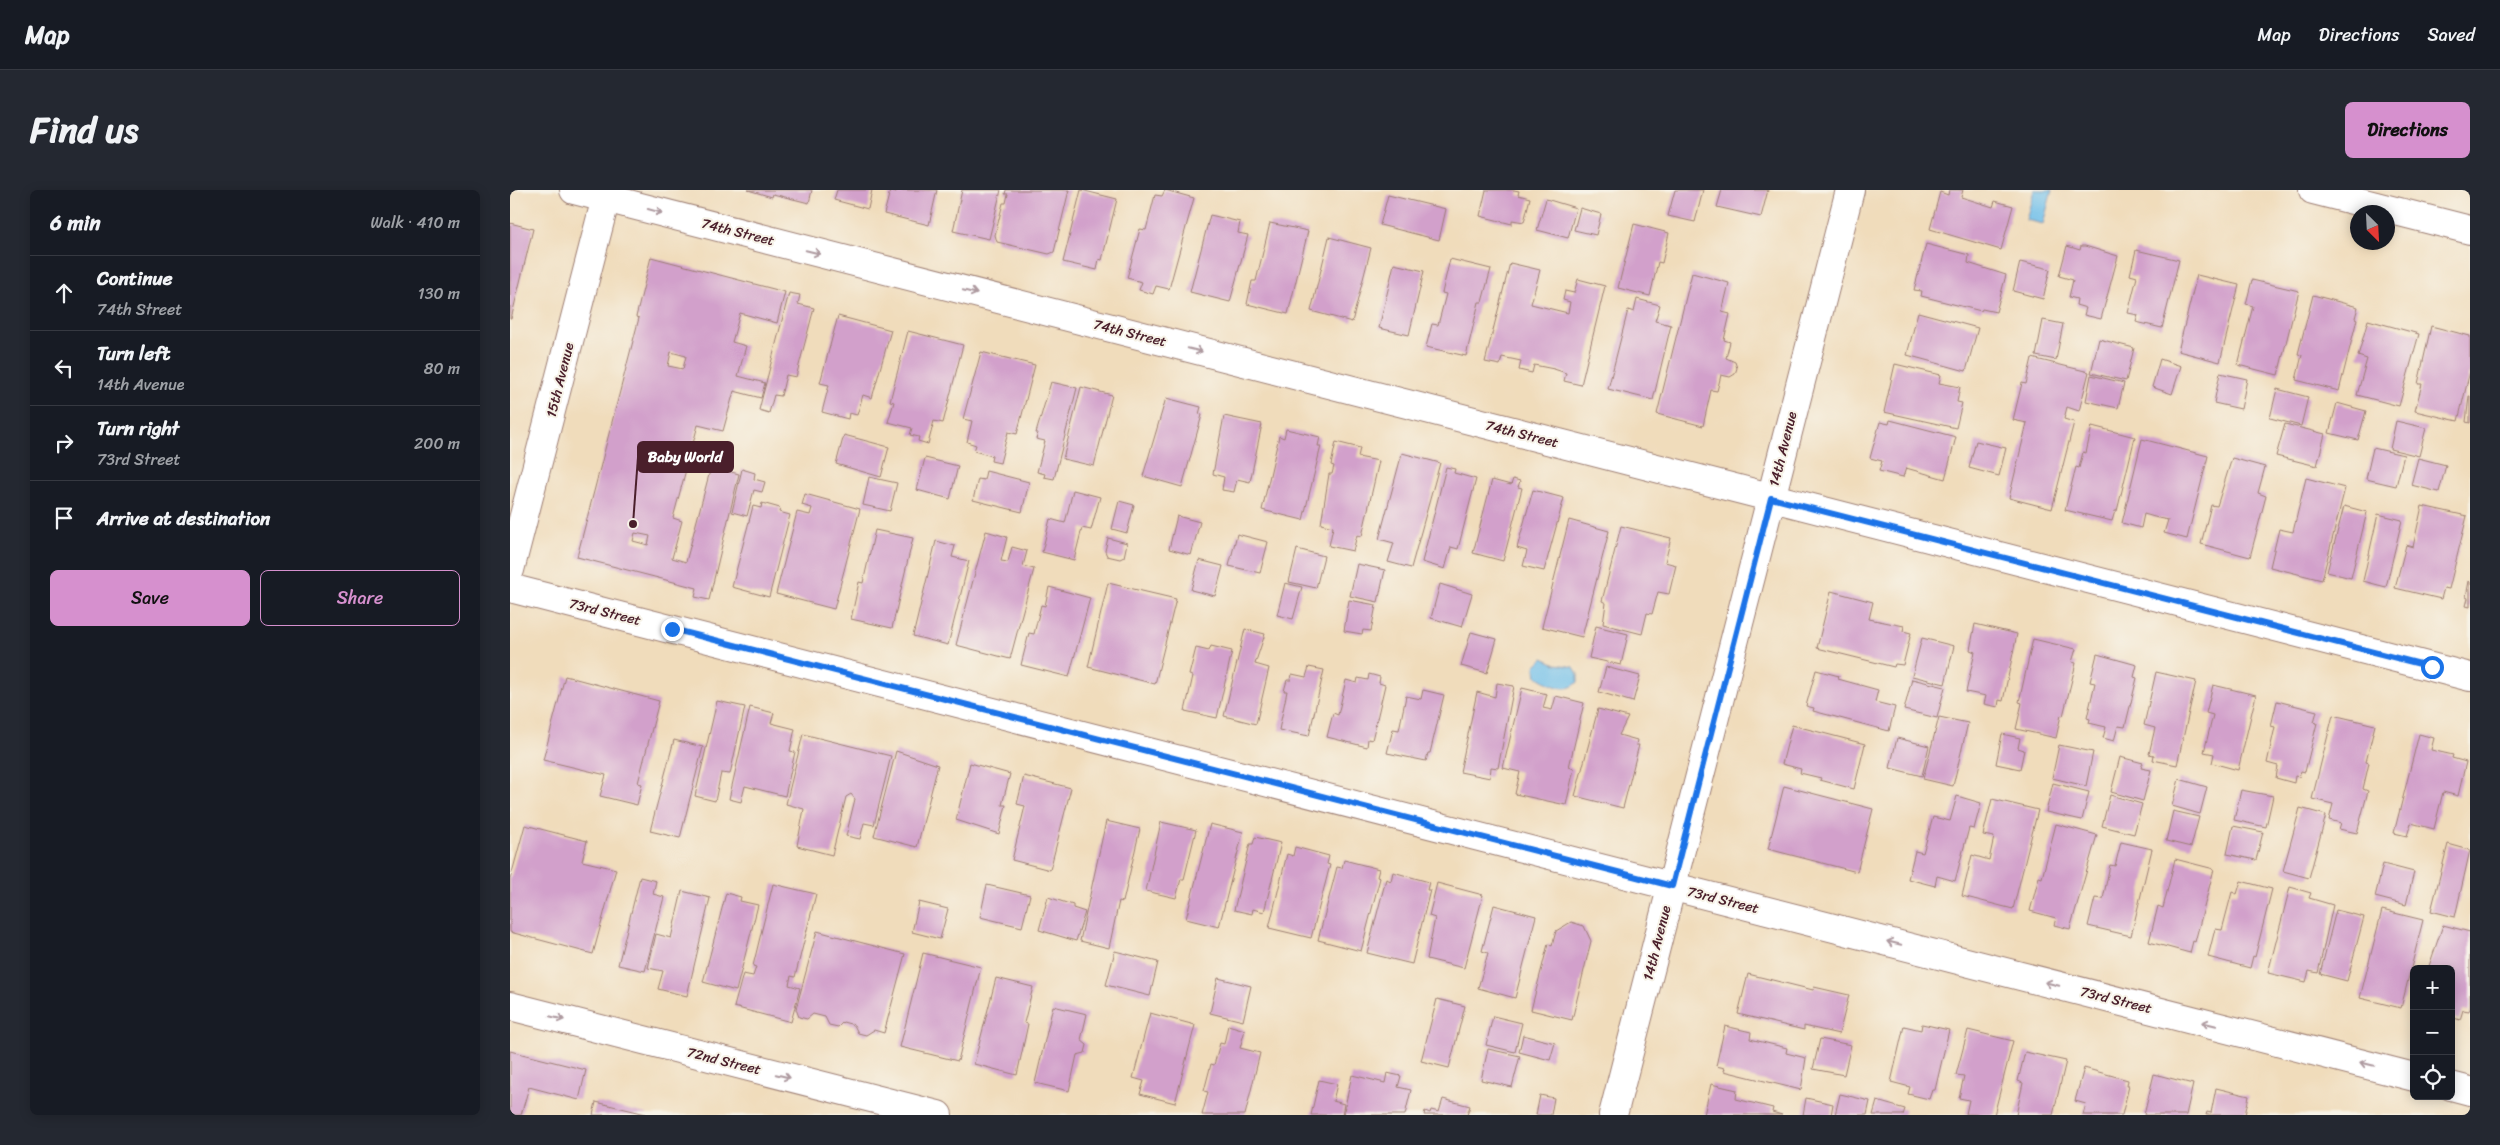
<!DOCTYPE html>
<html lang="en">
<head>
<meta charset="utf-8">
<style>
  body { margin:0; font-family:Sriracha,sans-serif; background:#242831; color:#f1f3f6 }
  .controls { position:absolute; right:15px; bottom:15px; display:grid; overflow:hidden; border-radius:8px; box-shadow:0 2px 12px #0003 }
  .controls button { width:45px; height:45px; display:grid; place-items:center; padding:0; border:0; border-bottom:1px solid #363941; background:#171b24; color:#f1f3f6; font:25px sans-serif }
  .compass { position:absolute; left:1840px; top:15px; width:45px; height:45px; border-radius:50%; background:#171b24; box-shadow:0 2px 12px #0003; rotate:156deg }
  .stop { position:absolute; width:15px; height:15px; margin:-11px; border:4px solid #1a73e8; border-radius:50%; background:#fff }
  .stop.end { background:#1a73e8; border-color:#fff; box-shadow:0 1px 5px #0008 }
  .list { margin:0; padding:0; list-style:none }
  h2 { display:flex; justify-content:space-between; align-items:center; height:65px; margin:0; padding:0 20px; font-size:21px }
  h2 small { font-size:16px; font-weight:400; color:#9ea1a6 }
  .list li { display:grid; grid-template-columns:32px 1fr auto; gap:15px; align-items:center; box-sizing:border-box; height:75px; padding:0 20px; border-top:1px solid #363941 }
  .list b { display:block; font-size:19px; white-space:nowrap }
  .list p { margin:0; font-size:16px; white-space:nowrap; color:#9ea1a6 }
  .list em { font-size:16px; font-style:normal; color:#9ea1a6 }
  .actions { display:flex; gap:10px; padding:15px 20px }
  .actions a { flex:1; padding:11px 0; border:1px solid #d690ce; border-radius:8px; text-align:center; font-size:18px; color:#d690ce }
  .actions .main { background:#d690ce; color:#111 }
  .icon { flex:none; width:28px; height:28px; fill:none; stroke:currentColor; stroke-width:2; stroke-linecap:round; stroke-linejoin:round }
  .map { position:relative; flex:none; width:1960px; height:925px; overflow:hidden; border-radius:8px }
  header { display:flex; align-items:center; gap:30px; box-sizing:border-box; height:70px; padding:0 25px; background:#171b24; border-bottom:1px solid #363941 }
  header strong { font-size:24px }
  nav { display:flex; gap:28px; margin-inline-start:auto; font-size:18px }
  .intro { display:flex; align-items:center; justify-content:space-between; box-sizing:border-box; height:120px; padding:0 30px }
  h1 { margin:0; font-size:35px }
  .button { padding:12px 22px; border-radius:8px; background:#d690ce; color:#111; font-size:18px; font-weight:700 }
  main { display:flex; gap:30px; padding:0 30px }
  aside { flex:1; background:#171b24; border-radius:8px; box-shadow:0 2px 12px #0003 }
  .map>svg:first-child { display:block }
  .water { fill:#6fbfea; stroke:#5c6f8a }
  .building { fill:#d2a0cb; fill-rule:evenodd }
  .lines { fill:none; stroke-linecap:round; stroke-linejoin:round }
  .street-casing { stroke:#9d7e73; stroke-width:30 }
  .secondary-casing { stroke:#9d7e73; stroke-width:30 }
  .street { stroke:#fff; stroke-width:28 }
  .secondary { stroke:#fff; stroke-width:28 }
  .oneway { stroke:#ae9aa0 }
  .route { stroke:#1a73e8; stroke-width:6 }
  .labels { text-anchor:middle; dominant-baseline:central; stroke-width:4; stroke-linejoin:round; paint-order:stroke }
  .street-label { font-size:14px; fill:#4a1f2b; stroke:#f7f3e8 }
  .leader { fill:none; stroke:#4a1f2b; stroke-width:2 }
  .callout-dot { fill:#4a1f2b; stroke:#f7f3e8; stroke-width:2 }
  .callout { fill:#4a1f2b; stroke:#4a1f2b; stroke-width:2 }
  .callout-label { font-size:15px; text-anchor:middle; font-weight:bold; fill:#fff }
</style>
</head>
<body>
<header>
<strong>Map</strong>
<nav><a>Map</a><a>Directions</a><a>Saved</a></nav>
</header>
<div class="intro"><h1>Find us</h1><a class="button">Directions</a></div>
<main>
<aside>
<h2>6 min<small>Walk · 410 m</small></h2>
<ul class="list">
<li><svg class="icon" aria-label="ahead" viewBox="0 0 24 24"><path d="M12 20V5M6 11l6-6 6 6"/></svg><div><b>Continue</b><p>74th Street</p></div><em>130 m</em></li>
<li><svg class="icon" aria-label="left" viewBox="0 0 24 24"><path d="M17 20v-9H6M10 6l-5 5 5 5"/></svg><div><b>Turn left</b><p>14th Avenue</p></div><em>80 m</em></li>
<li><svg class="icon" aria-label="right" viewBox="0 0 24 24"><path d="M7 20v-9h11M14 6l5 5-5 5"/></svg><div><b>Turn right</b><p>73rd Street</p></div><em>200 m</em></li>
<li><svg class="icon" aria-label="arrive" viewBox="0 0 24 24"><path d="M6 21V4h12l-3 4 3 4H6"/></svg><div><b>Arrive at destination</b></div></li>
</ul>
<div class="actions"><a class="main">Save</a><a>Share</a></div>
</aside>
<div class="map">
<svg width="1960" height="925" viewBox="0 0 1960 925">
  <rect width="100%" height="100%" fill="#f7f3e8"/>
  <filter id="ink" filterUnits="userSpaceOnUse"><feTurbulence type="fractalNoise" baseFrequency=".02" numOctaves="2"/><feDisplacementMap in="SourceGraphic" scale="10" xChannelSelector="R" yChannelSelector="G"/><feConvolveMatrix kernelMatrix="1 2 1 2 8 2 1 2 1" color-interpolation-filters="sRGB"/></filter>
  <filter id="wash" filterUnits="userSpaceOnUse"><feTurbulence type="fractalNoise" baseFrequency=".0096" numOctaves="4" result="noise"/><feDisplacementMap in="SourceGraphic" scale="20" xChannelSelector="R" yChannelSelector="G"/><feGaussianBlur stdDeviation="1.12" result="paint"/><feColorMatrix in="noise" values="0 0 0 0 0 0 0 0 0 0 0 0 0 0 0 0 0 1.4 0 .05"/><feComposite in="paint" operator="in"/></filter>
  <g filter="url(#wash)">
    <rect width="100%" height="100%" fill="#f0dcbb"/>
    <g class="water">
      <polygon points="1524,0 1542,0 1533,34 1516,30"/>
      <path d="M 1033,468 L 1046,474 L 1064,477 L 1068,484 L 1068,492 C 1056,505 1039,494 1027,486 L 1025,476 Z"/>
    </g>
    <g id="blocks">
      <g class="building">
        <polygon points="238,0 302,0 299,13 263,4 262,7"/>
        <polygon points="327,0 362,0 358,19 324,10"/>
        <polygon points="387,0 427,0 419,35 374,24 380,1 386,2"/>
        <polygon points="452,0 491,0 479,49 443,41"/>
        <polygon points="496,0 559,0 544,62 539,64 487,52 485,45 493,13 496,13 498,4 495,4"/>
        <polygon points="571,0 607,9 592,70 589,69 587,80 553,72"/>
        <polygon points="655,0 684,8 659,99 646,96 643,104 629,100 632,92 617,88 630,39 636,40 645,5 652,6"/>
        <polygon points="976,0 1004,0 1009,1 1008,5 1020,8 1014,32 1002,30 1002,34 970,26"/>
        <polygon points="1165,0 1193,0 1185,32 1158,26"/>
        <polygon points="1212,0 1258,0 1251,27 1207,17"/>
        <polygon points="1439,0 1453,0 1451,7 1483,17 1485,11 1503,16 1491,60 1420,39 1430,2 1438,5"/>
        <polygon points="878,5 936,19 929,50 870,35"/>
        <polygon points="1036,9 1066,18 1058,48 1027,40"/>
        <polygon points="1070,18 1091,24 1086,45 1064,40"/>
        <polygon points="700,25 730,32 728,43 738,45 720,112 680,102"/>
        <polygon points="0,33 23,39 1,129 0,129"/>
        <polygon points="760,33 798,41 778,124 737,114 742,91 746,91"/>
        <polygon points="1124,34 1159,43 1152,73 1148,72 1140,106 1108,98"/>
        <polygon points="819,47 861,58 842,132 801,121"/>
        <polygon points="1416,54 1459,65 1458,73 1496,85 1486,122 1472,119 1471,121 1411,106 1412,101 1404,100"/>
        <polygon points="1557,56 1570,60 1571,56 1575,56 1608,66 1591,129 1574,125 1576,118 1566,115 1567,109 1559,107 1563,90 1549,86"/>
        <polygon points="1626,60 1669,70 1652,138 1626,132 1628,125 1618,123 1627,87 1620,85"/>
        <path d="M 141,67 L 275,102 L 267,133 L 230,123 L 222,152 L 236,156 L 228,186 L 255,193 L 251,208 L 224,201 L 213,241 L 188,235 L 163,328 L 172,331 L 162,368 L 176,372 L 201,277 L 229,284 L 199,410 L 185,407 L 187,398 L 67,367 L 129,128 L 126,127 ZM 161,162 L 176,166 L 173,179 L 158,176 ZM 125,343 L 140,346 L 138,355 L 123,351 Z"/>
        <polygon points="940,69 981,79 972,112 969,112 956,166 916,157 922,134 928,135 936,104 932,103"/>
        <polygon points="1510,72 1540,79 1533,109 1503,101"/>
        <polygon points="1000,73 1030,80 1021,114 1058,123 1060,112 1053,110 1055,101 1064,103 1068,89 1095,96 1071,195 1054,191 1056,183 1044,179 1024,175 1022,183 1009,180 1011,171 992,167 990,175 975,172"/>
        <polygon points="884,74 914,81 899,145 869,138"/>
        <polygon points="1182,83 1219,93 1212,122 1220,124 1214,150 1220,152 1216,168 1225,172 1227,178 1225,184 1220,187 1211,185 1207,201 1201,200 1193,236 1147,224"/>
        <polygon points="1687,85 1729,95 1710,172 1668,161"/>
        <polygon points="1742,90 1789,101 1768,185 1728,175 1743,116 1736,114"/>
        <polygon points="279,103 290,105 288,114 304,118 286,187 276,185 271,206 264,205 259,223 249,220"/>
        <polygon points="1803,105 1848,117 1845,128 1847,129 1829,201 1786,190 1792,165 1788,164"/>
        <polygon points="1127,109 1150,115 1145,131 1161,135 1143,210 1098,199 1118,120 1124,122"/>
        <polygon points="1408,122 1468,138 1456,181 1397,165"/>
        <polygon points="328,126 381,140 362,208 353,205 347,225 339,223 338,229 312,222 319,195 310,193"/>
        <polygon points="1533,130 1553,134 1546,170 1526,166"/>
        <polygon points="1858,130 1909,144 1889,216 1847,205 1857,169 1848,166"/>
        <polygon points="1921,136 1960,146 1960,181 1948,231 1905,221 1912,194 1908,194"/>
        <polygon points="398,141 453,155 433,233 424,231 418,254 408,251 409,247 400,245 402,238 378,232 384,212 380,211"/>
        <polygon points="1589,149 1624,158 1616,191 1581,183"/>
        <polygon points="471,162 525,175 507,244 498,242 490,273 481,271 482,266 464,261 466,255 457,252 462,231 453,229"/>
        <polygon points="1522,168 1579,182 1569,221 1557,217 1554,229 1564,232 1542,319 1499,308 1517,233 1503,230 1512,193 1516,194"/>
        <polygon points="1650,169 1671,176 1662,204 1642,197"/>
        <polygon points="1385,174 1431,185 1429,193 1450,197 1447,212 1452,213 1446,238 1374,222"/>
        <polygon points="1710,183 1737,189 1731,219 1704,213"/>
        <polygon points="1581,185 1614,193 1608,218 1576,211"/>
        <polygon points="541,192 567,198 544,289 534,287 535,284 527,282 535,251 526,249 528,243 526,243"/>
        <polygon points="571,197 602,205 584,276 553,269"/>
        <polygon points="1767,199 1798,207 1791,236 1760,228"/>
        <polygon points="1959,206 1960,206 1960,233 1956,232"/>
        <polygon points="656,208 691,217 689,224 692,225 672,297 633,286"/>
        <polygon points="1827,213 1856,221 1848,250 1819,243"/>
        <polygon points="714,226 752,234 740,292 727,289 724,302 712,300 714,287 703,284"/>
        <polygon points="1380,230 1446,247 1435,289 1396,278 1393,287 1369,281 1372,271 1360,268 1370,232 1379,234"/>
        <polygon points="1886,231 1916,238 1909,266 1880,259"/>
        <polygon points="1775,234 1815,244 1807,276 1766,266"/>
        <polygon points="1582,236 1625,247 1607,321 1605,321 1602,331 1555,320 1566,277 1569,278 1573,262 1576,263"/>
        <polygon points="776,239 810,247 808,256 811,256 793,330 752,320 769,246 774,248"/>
        <polygon points="334,245 379,257 371,287 326,274"/>
        <polygon points="1632,249 1698,266 1677,349 1654,343 1658,330 1648,328 1634,324 1631,338 1612,333"/>
        <polygon points="1466,251 1496,258 1489,286 1459,278"/>
        <polygon points="826,252 850,258 848,267 869,271 852,346 847,345 843,361 819,356 823,337 811,334 819,284 822,284 824,276 821,275"/>
        <polygon points="1863,258 1894,265 1886,296 1856,289"/>
        <polygon points="892,263 930,273 901,378 878,372 884,353 869,349"/>
        <polygon points="415,268 448,276 440,309 407,300"/>
        <polygon points="1722,268 1755,277 1748,303 1756,306 1740,367 1691,354 1701,315 1707,316"/>
        <polygon points="1908,268 1936,275 1929,302 1901,295"/>
        <polygon points="936,277 945,279 944,283 966,289 948,359 941,357 935,379 912,372"/>
        <polygon points="232,279 245,283 244,289 255,292 252,302 244,300 237,326 222,322"/>
        <polygon points="476,281 519,292 512,322 463,310 468,289 474,290"/>
        <polygon points="359,287 387,293 380,321 353,315"/>
        <polygon points="1796,288 1835,298 1812,390 1760,377 1769,339 1783,342"/>
        <polygon points="1003,289 1010,291 1008,297 1012,298 993,371 963,363 982,290 1001,295"/>
        <polygon points="563,300 590,307 581,340 572,338 564,370 532,362 540,329 555,333"/>
        <polygon points="1023,300 1054,308 1034,381 1013,376 1017,361 1007,358"/>
        <polygon points="295,304 350,319 324,419 266,404 287,322 300,325 302,318 292,315"/>
        <polygon points="609,311 624,315 617,343 602,339"/>
        <polygon points="252,313 270,318 269,322 280,325 259,407 222,397 243,316 251,318"/>
        <polygon points="1834,316 1857,322 1841,388 1817,382"/>
        <polygon points="1912,316 1957,326 1939,399 1934,398 1931,409 1885,398 1896,355 1903,357"/>
        <polygon points="1868,324 1892,330 1876,397 1853,391"/>
        <polygon points="667,326 690,332 681,365 659,359"/>
        <polygon points="1059,330 1099,341 1072,447 1032,437"/>
        <polygon points="1111,336 1161,348 1155,372 1166,375 1159,404 1148,402 1142,424 1137,423 1132,444 1093,434 1096,413 1092,411"/>
        <polygon points="365,340 403,348 382,438 341,429 349,392 353,393"/>
        <polygon points="476,341 497,347 491,371 498,372 502,357 517,361 513,376 524,379 500,469 446,455"/>
        <polygon points="727,344 758,352 750,383 719,376"/>
        <polygon points="598,348 617,353 614,367 610,369 597,366 595,361"/>
        <polygon points="426,351 445,356 442,367 459,371 438,455 403,446"/>
        <polygon points="787,359 814,366 806,398 779,392"/>
        <polygon points="689,370 713,376 705,406 681,400"/>
        <polygon points="847,374 875,380 868,412 840,406"/>
        <polygon points="1959,391 1960,392 1960,417 1956,416 1958,408 1956,407"/>
        <polygon points="598,393 666,409 645,494 578,477"/>
        <polygon points="775,393 792,397 783,429 767,425"/>
        <polygon points="930,394 962,404 952,437 921,428"/>
        <polygon points="539,397 580,408 559,487 511,475 519,443 524,444 531,415 535,416"/>
        <polygon points="1321,401 1363,412 1359,429 1394,436 1393,441 1401,443 1393,475 1385,474 1384,477 1307,458"/>
        <polygon points="839,410 866,415 861,441 853,440 852,444 834,441"/>
        <polygon points="1465,434 1507,444 1493,511 1489,510 1488,517 1474,514 1476,506 1456,502 1465,462 1460,460"/>
        <polygon points="1086,436 1118,444 1111,475 1079,468"/>
        <polygon points="735,439 755,444 745,474 759,478 746,534 714,526"/>
        <polygon points="961,442 987,449 977,483 951,476"/>
        <polygon points="1412,448 1444,456 1435,494 1402,486"/>
        <polygon points="1523,449 1566,459 1562,472 1566,473 1553,526 1551,525 1546,548 1506,539 1512,513 1509,512"/>
        <polygon points="701,456 722,461 707,528 675,521 683,486 679,485 686,458 699,461"/>
        <polygon points="1587,464 1627,475 1624,487 1627,488 1615,537 1608,536 1604,551 1593,548 1596,537 1579,533 1580,529 1577,528 1585,493 1580,492"/>
        <polygon points="799,477 814,480 799,546 769,540 777,501 774,501 777,490 781,490 782,484 796,487"/>
        <polygon points="1096,477 1130,486 1123,512 1089,502"/>
        <polygon points="1306,480 1329,486 1328,489 1368,500 1365,512 1385,517 1379,541 1303,521 1304,518 1296,516"/>
        <polygon points="1646,482 1686,491 1667,575 1643,570 1644,565 1639,564 1645,538 1634,535"/>
        <polygon points="859,484 870,487 869,493 875,495 862,550 858,549 857,557 817,547 823,523 828,525 836,490 847,493 848,488 858,490"/>
        <polygon points="55,486 149,511 128,593 132,594 127,615 90,606 96,585 33,570"/>
        <polygon points="1402,489 1435,497 1427,528 1394,520"/>
        <polygon points="987,493 1004,496 988,578 981,577 980,588 950,582 967,502 985,507"/>
        <polygon points="1703,495 1746,505 1728,580 1702,573 1704,564 1694,562 1703,525 1696,523"/>
        <polygon points="1012,498 1037,504 1033,518 1042,520 1046,506 1074,513 1059,577 1064,579 1056,615 1005,604 1010,582 993,578"/>
        <polygon points="913,500 934,505 920,563 918,563 916,571 877,563 883,539 889,540 896,506 911,509"/>
        <polygon points="207,511 235,517 220,584 211,583 205,611 185,606"/>
        <polygon points="1767,511 1807,521 1804,532 1807,533 1795,582 1791,581 1789,587 1785,586 1784,593 1766,588 1768,576 1757,573 1765,537 1761,536"/>
        <polygon points="240,517 264,523 261,533 285,539 280,561 285,562 275,606 235,596 231,612 219,609"/>
        <polygon points="1088,519 1118,527 1109,545 1127,550 1126,555 1129,555 1113,618 1065,606"/>
        <polygon points="1823,525 1865,535 1856,572 1859,573 1853,599 1858,601 1847,643 1829,639 1831,633 1819,630 1823,614 1802,609"/>
        <polygon points="1429,527 1458,533 1443,596 1413,589"/>
        <polygon points="1282,535 1355,554 1344,599 1310,590 1311,588 1290,583 1291,579 1272,574"/>
        <polygon points="293,544 381,566 364,635 354,633 350,649 336,646 345,609 341,604 336,607 322,665 287,656 294,619 276,614"/>
        <polygon points="1492,544 1510,548 1508,558 1514,560 1510,579 1486,574"/>
        <polygon points="1909,544 1924,548 1921,560 1943,565 1942,568 1956,572 1948,606 1933,602 1924,639 1901,633 1897,646 1884,643"/>
        <polygon points="1387,548 1419,556 1412,586 1380,578"/>
        <polygon points="164,550 193,557 170,648 140,641"/>
        <polygon points="1549,555 1583,562 1576,596 1542,588"/>
        <polygon points="386,561 428,575 407,657 364,646"/>
        <polygon points="1610,567 1633,573 1631,578 1641,580 1633,611 1601,602"/>
        <polygon points="460,573 500,584 492,615 496,615 489,644 446,630"/>
        <polygon points="514,586 561,598 540,680 502,670 515,616 507,614"/>
        <polygon points="1669,589 1697,597 1690,624 1662,616"/>
        <polygon points="1543,593 1579,602 1572,630 1536,622"/>
        <polygon points="1274,596 1363,619 1347,682 1258,659"/>
        <polygon points="1731,600 1763,606 1756,637 1724,630"/>
        <polygon points="1600,605 1632,614 1624,644 1592,636"/>
        <polygon points="1447,606 1471,613 1464,639 1459,638 1445,691 1427,686 1425,696 1398,689 1405,661 1413,663 1423,627 1440,631"/>
        <polygon points="1482,609 1528,620 1503,719 1452,706 1462,665 1479,670 1484,647 1473,645"/>
        <polygon points="1790,618 1816,625 1799,688 1773,681"/>
        <polygon points="1663,621 1689,627 1681,657 1656,651"/>
        <polygon points="596,631 630,639 613,712 609,711 599,758 570,751"/>
        <polygon points="651,632 686,640 674,689 671,689 666,708 636,701"/>
        <polygon points="700,634 733,642 709,737 676,729"/>
        <polygon points="1546,634 1587,645 1560,739 1544,735 1546,728 1520,721 1529,687 1532,688"/>
        <polygon points="15,635 77,651 72,671 106,679 83,764 0,742 0,690"/>
        <polygon points="1723,636 1753,642 1746,670 1717,664"/>
        <polygon points="745,647 771,653 754,722 743,719 742,724 724,720 740,654 743,654"/>
        <polygon points="1611,652 1642,659 1621,746 1578,736 1585,708 1593,709 1600,675 1605,676"/>
        <polygon points="1938,654 1960,660 1945,727 1921,721"/>
        <polygon points="785,657 819,666 817,674 820,675 801,748 759,738 777,664 783,666"/>
        <polygon points="1665,669 1704,679 1685,752 1683,751 1680,763 1639,752 1648,716 1653,718"/>
        <polygon points="834,670 869,679 867,687 870,688 851,761 808,750 827,677 832,678"/>
        <polygon points="1873,674 1904,682 1896,715 1865,707"/>
        <polygon points="883,682 919,692 917,700 920,700 902,774 857,763 876,689 881,691"/>
        <polygon points="130,687 146,691 143,704 154,707 135,781 108,775"/>
        <polygon points="1731,691 1762,699 1745,767 1743,766 1740,778 1698,767 1705,739 1712,740 1722,702 1727,704"/>
        <polygon points="927,693 973,705 954,778 917,769 925,728 919,726"/>
        <polygon points="263,694 306,704 285,787 281,786 279,795 290,798 281,832 224,817 233,784 243,786 246,777 243,776"/>
        <polygon points="477,695 520,705 512,737 470,727"/>
        <polygon points="1780,697 1801,703 1799,708 1823,715 1808,783 1799,781 1796,792 1758,783"/>
        <polygon points="172,701 200,708 177,806 148,799 153,781 138,778 146,744 161,748"/>
        <polygon points="216,703 231,707 230,711 248,715 226,801 193,792"/>
        <polygon points="538,707 563,715 563,718 575,722 566,751 529,740"/>
        <polygon points="409,712 438,719 430,749 402,742"/>
        <polygon points="984,715 1026,726 1005,808 968,798 978,763 972,761"/>
        <polygon points="1826,720 1854,727 1837,791 1810,784"/>
        <polygon points="1872,720 1913,730 1891,818 1850,808"/>
        <polygon points="1061,732 1074,736 1081,751 1062,830 1021,820 1038,754 1042,756 1046,741"/>
        <polygon points="1933,735 1960,742 1960,818 1959,821 1953,820 1950,830 1941,827 1941,779 1918,779"/>
        <polygon points="307,741 395,764 374,843 364,840 356,845 348,843 344,835 333,832 328,837 319,835 315,827 303,824 297,829 289,827 286,819"/>
        <polygon points="605,761 648,772 640,806 596,795"/>
        <polygon points="413,763 471,777 448,871 390,857"/>
        <polygon points="1238,784 1303,800 1304,797 1339,805 1329,844 1294,836 1294,840 1228,824"/>
        <polygon points="486,788 523,797 514,833 518,834 507,885 464,874"/>
        <polygon points="708,788 741,796 733,831 700,823"/>
        <polygon points="927,809 955,816 939,878 911,871"/>
        <polygon points="543,816 577,824 571,850 577,855 575,863 567,865 559,901 525,893"/>
        <polygon points="640,823 685,835 665,913 630,904 634,891 623,888"/>
        <polygon points="983,826 1012,833 1005,862 976,855"/>
        <polygon points="1412,834 1439,840 1425,900 1422,900 1419,909 1398,904 1400,897 1381,892 1394,836 1411,840"/>
        <polygon points="718,835 735,840 730,858 750,863 735,925 692,925 698,902 694,901 701,874 704,875 710,853 714,854"/>
        <polygon points="1215,836 1241,842 1240,849 1277,858 1276,863 1296,868 1291,900 1214,881 1215,878 1206,876"/>
        <polygon points="1458,840 1503,851 1484,925 1456,924 1459,910 1449,908 1454,886 1446,885"/>
        <polygon points="1013,845 1045,853 1040,870 1009,862"/>
        <polygon points="1310,849 1341,855 1334,885 1303,879"/>
        <polygon points="978,859 1010,866 1002,897 971,890"/>
        <polygon points="0,861 76,880 69,910 19,897 11,925 0,925"/>
        <polygon points="1515,862 1556,871 1543,925 1506,925 1513,893 1508,891"/>
        <polygon points="1574,878 1618,890 1617,896 1619,896 1612,925 1573,925 1576,914 1565,911"/>
        <polygon points="877,883 891,886 888,897 901,900 895,925 833,925 842,885 875,893"/>
        <polygon points="1644,884 1683,894 1676,925 1634,925"/>
        <polygon points="809,890 827,894 823,911 834,914 832,925 801,925"/>
        <polygon points="1201,894 1227,900 1226,909 1263,918 1262,922 1272,925 1194,925"/>
        <polygon points="1706,898 1739,906 1735,925 1696,925 1697,922 1701,923"/>
        <polygon points="1330,904 1360,911 1357,925 1325,925"/>
        <polygon points="1030,905 1044,908 1041,925 1026,925"/>
        <polygon points="1296,908 1323,914 1321,925 1293,925"/>
        <polygon points="933,909 960,916 957,925 914,925 915,921 920,923 921,920 929,922"/>
        <polygon points="1367,911 1395,919 1393,925 1363,925"/>
        <polygon points="86,912 136,924 136,925 83,925"/>
      </g>
    </g>
  </g>
  <g filter="url(#ink)">
    <use href="#blocks" fill-opacity="0" stroke="#9d7e73" stroke-width="1"/>
    <g class="lines">
      <defs>
        <g id="street">
          <polyline points="64,0 1960,487"/>
          <polyline points="0,380 98,0"/>
          <polyline points="0,398 1904,887"/>
          <polyline points="0,816 428,925"/>
          <polyline points="1941,896 1960,901"/>
        </g>
        <g id="secondary">
          <polyline points="1803,0 1960,40"/>
          <polyline points="1103,925 1340,0"/>
        </g>
      </defs>
      <use href="#street" class="street-casing"/>
      <use href="#secondary" class="secondary-casing"/>
      <use href="#street" class="street"/>
      <use href="#secondary" class="secondary"/>
    </g>
    <defs><path id="oneway-shaft" d="M-6 0H5M1.5-3L5.5 0L1.5 3" fill="none" stroke-width="1.6" stroke-linecap="round" stroke-linejoin="round" transform="scale(1.25)"/></defs>
    <g class="oneway">
      <use href="#oneway-shaft" transform="translate(145 21) rotate(15)"/>
      <use href="#oneway-shaft" transform="translate(303 62) rotate(14)"/>
      <use href="#oneway-shaft" transform="translate(460 102) rotate(14)"/>
      <use href="#oneway-shaft" transform="translate(685 160) rotate(14)"/>
      <use href="#oneway-shaft" transform="translate(1384 753) rotate(-166)"/>
      <use href="#oneway-shaft" transform="translate(1542 794) rotate(-166)"/>
      <use href="#oneway-shaft" transform="translate(47 828) rotate(14)"/>
      <use href="#oneway-shaft" transform="translate(1699 834) rotate(-166)"/>
      <use href="#oneway-shaft" transform="translate(1857 874) rotate(-166)"/>
      <use href="#oneway-shaft" transform="translate(273 886) rotate(14)"/>
    </g>
  </g>
  <g class="lines" filter="url(#ink)">
    <polyline class="route" points="162,439 1162,696 1261,308 1922,477"/>
  </g>
  <g class="labels">
    <g class="street-label">
      <text transform="translate(228 42) rotate(14)">74th Street</text>
      <text transform="translate(620 143) rotate(14)">74th Street</text>
      <text transform="translate(50 190) rotate(-76)">15th Avenue</text>
      <text transform="translate(1012 244) rotate(14)">74th Street</text>
      <text transform="translate(1273 259) rotate(-76)">14th Avenue</text>
      <text transform="translate(95 422) rotate(14)">73rd Street</text>
      <text transform="translate(1213 710) rotate(14)">73rd Street</text>
      <text transform="translate(1147 753) rotate(-76)">14th Avenue</text>
      <text transform="translate(1606 810) rotate(14)">73rd Street</text>
      <text transform="translate(214 871) rotate(14)">72nd Street</text>
    </g>
  </g>
  <path class="leader" d="M123 334L128 267"/>
  <circle class="callout-dot" cx="123" cy="334" r="5"/>
  <rect class="callout" x="128" y="252" width="95" height="30" rx="5"/>
  <g class="callout-label">
    <text x="175" y="272">Baby World</text>
  </g>
</svg>
<div class="controls">
<button>+</button>
<button>−</button>
<button><svg class="icon" aria-label="locate" viewBox="0 0 24 24"><circle cx="12" cy="12" r="6"/><path d="M12 2v4M12 18v4M2 12h4M18 12h4"/></svg></button>
</div>
<svg class="compass" viewBox="-18 -18 36 36"><path d="M0-13l5 13h-10z" fill="#e53935"/><path d="M0 13l5-13h-10z" fill="#9ea1a6"/></svg>
<div class="stop" style="left:1922px;top:477px"></div>
<div class="stop end" style="left:162px;top:439px"></div>
</div>
</main>
</body>
</html>
